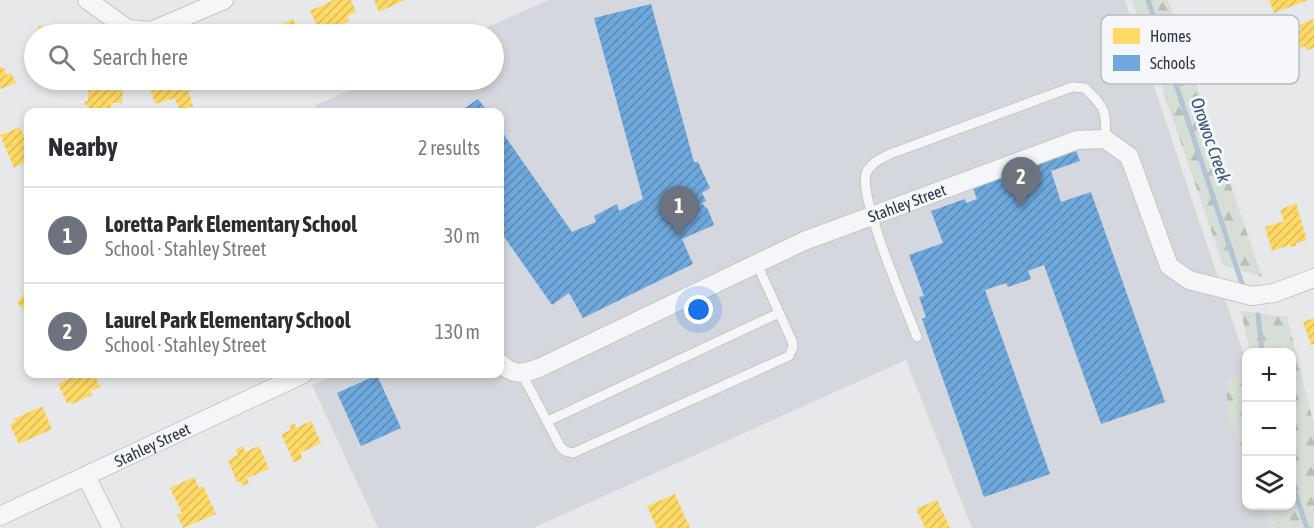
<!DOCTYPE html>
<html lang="en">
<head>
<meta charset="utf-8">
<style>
  body { margin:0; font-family:"Asap Condensed",sans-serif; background:#f7f7f7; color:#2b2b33 }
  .controls { position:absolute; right:18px; bottom:18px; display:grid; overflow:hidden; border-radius:12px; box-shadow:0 3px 9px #0003 }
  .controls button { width:54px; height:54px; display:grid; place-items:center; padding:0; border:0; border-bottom:2px solid #e1e1e2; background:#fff; color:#2b2b33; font:30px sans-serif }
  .you { position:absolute; left:699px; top:310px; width:21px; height:21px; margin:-15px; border:4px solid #fff; border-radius:50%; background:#1a73e8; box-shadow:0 0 0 9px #1a73e833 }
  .badge { display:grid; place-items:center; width:39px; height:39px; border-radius:50%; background:#6c737f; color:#fff; font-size:20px; font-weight:700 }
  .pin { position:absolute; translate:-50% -50px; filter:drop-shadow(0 2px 3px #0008) }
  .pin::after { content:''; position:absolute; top:32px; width:21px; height:18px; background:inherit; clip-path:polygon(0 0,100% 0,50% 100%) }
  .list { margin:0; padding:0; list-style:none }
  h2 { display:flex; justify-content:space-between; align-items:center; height:78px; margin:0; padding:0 24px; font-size:26px }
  h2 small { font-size:20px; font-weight:400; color:#7c7c81 }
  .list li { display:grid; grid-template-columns:39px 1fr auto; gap:18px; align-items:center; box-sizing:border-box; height:96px; padding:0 24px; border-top:2px solid #e1e1e2 }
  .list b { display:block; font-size:22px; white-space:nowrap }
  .list p { margin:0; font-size:20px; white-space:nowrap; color:#7c7c81 }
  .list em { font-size:20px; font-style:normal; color:#7c7c81 }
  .icon { flex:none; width:33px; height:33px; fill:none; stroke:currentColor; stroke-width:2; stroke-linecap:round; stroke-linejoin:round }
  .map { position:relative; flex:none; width:1314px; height:528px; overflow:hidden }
  .search { position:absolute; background:#fff; box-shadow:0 3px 9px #0003; left:24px; top:24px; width:480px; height:66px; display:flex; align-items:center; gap:15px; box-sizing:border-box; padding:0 21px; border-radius:33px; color:#7c7c81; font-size:22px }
  .panel { position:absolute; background:#fff; box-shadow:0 3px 9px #0003; left:24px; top:108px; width:480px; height:270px; border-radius:12px }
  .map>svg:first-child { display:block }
  .built { fill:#d4d7dd }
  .forest { fill:url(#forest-firs) }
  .homes { fill:url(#homes-hatch) }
  .schools { fill:url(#schools-hatch) }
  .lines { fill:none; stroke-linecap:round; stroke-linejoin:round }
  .stream { stroke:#b4c4d5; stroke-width:5 }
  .lane-casing { stroke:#c4c6c8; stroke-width:11 }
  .street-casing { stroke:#c4c6c8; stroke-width:20 }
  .lane { stroke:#f5f6f7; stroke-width:9 }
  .street { stroke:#f5f6f7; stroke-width:18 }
  .labels { text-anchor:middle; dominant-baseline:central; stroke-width:6; stroke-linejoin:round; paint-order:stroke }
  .street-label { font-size:16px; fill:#2b3445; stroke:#f4f6f9 }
  .water-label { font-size:18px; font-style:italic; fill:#34527a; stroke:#f4f6f9 }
  .key { fill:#f4f6f9; stroke:#b8bcc3; stroke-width:1.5 }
  .key-label { font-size:16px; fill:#2b3445 }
</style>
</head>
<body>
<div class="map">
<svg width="1314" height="528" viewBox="0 0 1314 528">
  <defs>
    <pattern id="forest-firs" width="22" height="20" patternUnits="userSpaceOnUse" patternTransform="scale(1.5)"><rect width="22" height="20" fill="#d6ded6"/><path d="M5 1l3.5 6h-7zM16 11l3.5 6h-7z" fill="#b8bfb9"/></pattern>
    <pattern id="homes-hatch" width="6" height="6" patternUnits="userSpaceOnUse" patternTransform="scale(1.5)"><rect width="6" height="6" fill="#ffd966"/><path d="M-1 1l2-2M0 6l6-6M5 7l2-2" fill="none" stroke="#dbbb5a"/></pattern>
    <pattern id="schools-hatch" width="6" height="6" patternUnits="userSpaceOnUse" patternTransform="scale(1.5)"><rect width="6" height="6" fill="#6fa8dc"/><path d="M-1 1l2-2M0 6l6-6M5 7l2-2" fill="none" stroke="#5b8ab4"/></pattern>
  </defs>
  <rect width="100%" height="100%" fill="#e6e8ea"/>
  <polygon class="built" points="549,0 1125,0 1246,361 1246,506 1292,506 1301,523 1287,528 972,528 906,360 533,528 378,528 312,385 338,374 500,374 500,112 319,112 316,105 372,80 494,80 494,34 472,34"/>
  <g class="forest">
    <polygon points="1132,0 1168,0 1262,277 1223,265"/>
    <polygon points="1241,311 1287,317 1314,425 1314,528 1270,528 1262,506 1292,506 1292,352 1250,352"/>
    <polygon points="1246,372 1246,464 1228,415 1226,381"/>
  </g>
  <g class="homes">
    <polygon points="334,0 351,0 356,12 347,16 349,21 321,34 310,11"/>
    <polygon points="374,0 405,0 379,12"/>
    <polygon points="1269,0 1308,0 1274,13"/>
    <polygon points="293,19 300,34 261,34"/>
    <polygon points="1314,19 1314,48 1307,50 1305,46 1297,49 1292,34 1301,31 1299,25"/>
    <polygon points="39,25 63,34 35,34"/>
    <polygon points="0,65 2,69 5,68 5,75 11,73 16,83 0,89"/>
    <polygon points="89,80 123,81 122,103 111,103 110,112 88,112 88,106 85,105 85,101 88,101"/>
    <polygon points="152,80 185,80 193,106 179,110 175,98 155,104 148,81"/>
    <polygon points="20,127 28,147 28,161 14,168 0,135"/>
    <polygon points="1296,203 1307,240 1296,243 1296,246 1291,247 1290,245 1272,251 1265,227 1284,221 1280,210"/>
    <polygon points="28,289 28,313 17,303"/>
    <polygon points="1314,318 1314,344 1311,345 1303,322"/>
    <polygon points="79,374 94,374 100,387 90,391 92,395 72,404 70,402 67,403 58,384"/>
    <polygon points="42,406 52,429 19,444 10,425 15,422 14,419"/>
    <polygon points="311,421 321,443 300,453 303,459 294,462 281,434 291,430 289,425 294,423 296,428"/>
    <polygon points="243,446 245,452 259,446 269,469 247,478 249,483 242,486 240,481 237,482 228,460 238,455 236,449"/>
    <polygon points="194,477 199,488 203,486 216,514 183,528 177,515 182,513 170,488"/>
    <polygon points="675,494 690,528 657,528 647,506"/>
    <polygon points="937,500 950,528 925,528 916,509"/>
  </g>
  <g class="schools">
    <polygon points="651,4 694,162 698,162 710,188 702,193 706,201 702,203 706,208 707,207 714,225 682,239 693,264 583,318 569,293 552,305 500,231 500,129 572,232 596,222 594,216 617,204 619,211 643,199 594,18"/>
    <polygon points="478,99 488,112 459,112"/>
    <polygon points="1076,151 1080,161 1051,171 1061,202 1091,192 1165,402 1101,424 1044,265 1028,271 1031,279 1008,287 1006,283 985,290 1050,474 984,497 922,319 926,317 919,297 924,296 909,255 943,243 931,211 965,199 966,203 977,199 973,188"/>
    <polygon points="377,375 401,428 361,446 337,393"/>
  </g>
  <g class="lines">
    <g class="stream">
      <polyline points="1148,0 1240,278 1245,289"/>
      <polyline points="1258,315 1262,352"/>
      <polyline points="1292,484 1307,528"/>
    </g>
    <defs>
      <g id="lane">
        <path d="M 917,337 C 906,308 859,199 866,174 C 870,163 881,159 890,154 L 1072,87 L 1085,88 C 1105,108 1107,110 1105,139"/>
        <polyline points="522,374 560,446 565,451 573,453 789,356 793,347 792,341 757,264"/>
        <polyline points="548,421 779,313"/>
      </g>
      <g id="street">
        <polyline points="87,0 128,29 151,31 224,0"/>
        <path id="s1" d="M 500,363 C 513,376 523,374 539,368 L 804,241 L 1077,140 L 1105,139 L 1129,156 L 1169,266 L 1189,280 L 1252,296 L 1274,293 L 1314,278"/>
        <polyline points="86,476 112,528"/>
        <path id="s2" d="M 0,516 L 303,374"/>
      </g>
    </defs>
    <use href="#lane" class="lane-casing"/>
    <use href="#street" class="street-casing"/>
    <use href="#lane" class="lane"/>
    <use href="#street" class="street"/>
  </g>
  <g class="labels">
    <g class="street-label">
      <text stroke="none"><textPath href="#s1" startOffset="446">Stahley Street</textPath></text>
      <text stroke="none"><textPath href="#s2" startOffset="168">Stahley Street</textPath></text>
    </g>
    <g class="water-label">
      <text transform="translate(1211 140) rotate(71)">Orowoc Creek</text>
    </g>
  </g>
  <rect x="1101" y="15" width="198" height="69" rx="9" class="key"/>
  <rect x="1113" y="28" width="27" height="16" fill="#ffd966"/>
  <rect x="1113" y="55" width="27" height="16" fill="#6fa8dc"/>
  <g class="key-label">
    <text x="1150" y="42">Homes</text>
    <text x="1150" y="69">Schools</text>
  </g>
</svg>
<div class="controls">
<button>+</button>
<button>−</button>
<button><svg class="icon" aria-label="layers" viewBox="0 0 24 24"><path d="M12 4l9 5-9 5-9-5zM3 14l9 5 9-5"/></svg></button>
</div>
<div class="you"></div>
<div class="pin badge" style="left:679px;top:236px">1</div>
<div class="pin badge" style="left:1021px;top:207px">2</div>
<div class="search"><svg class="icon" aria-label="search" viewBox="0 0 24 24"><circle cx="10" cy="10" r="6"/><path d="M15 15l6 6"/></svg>Search here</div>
<section class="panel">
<h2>Nearby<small>2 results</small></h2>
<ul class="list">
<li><span class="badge">1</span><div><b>Loretta Park Elementary School</b><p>School · Stahley Street</p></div><em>30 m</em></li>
<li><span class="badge">2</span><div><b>Laurel Park Elementary School</b><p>School · Stahley Street</p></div><em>130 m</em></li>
</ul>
</section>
</div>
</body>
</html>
